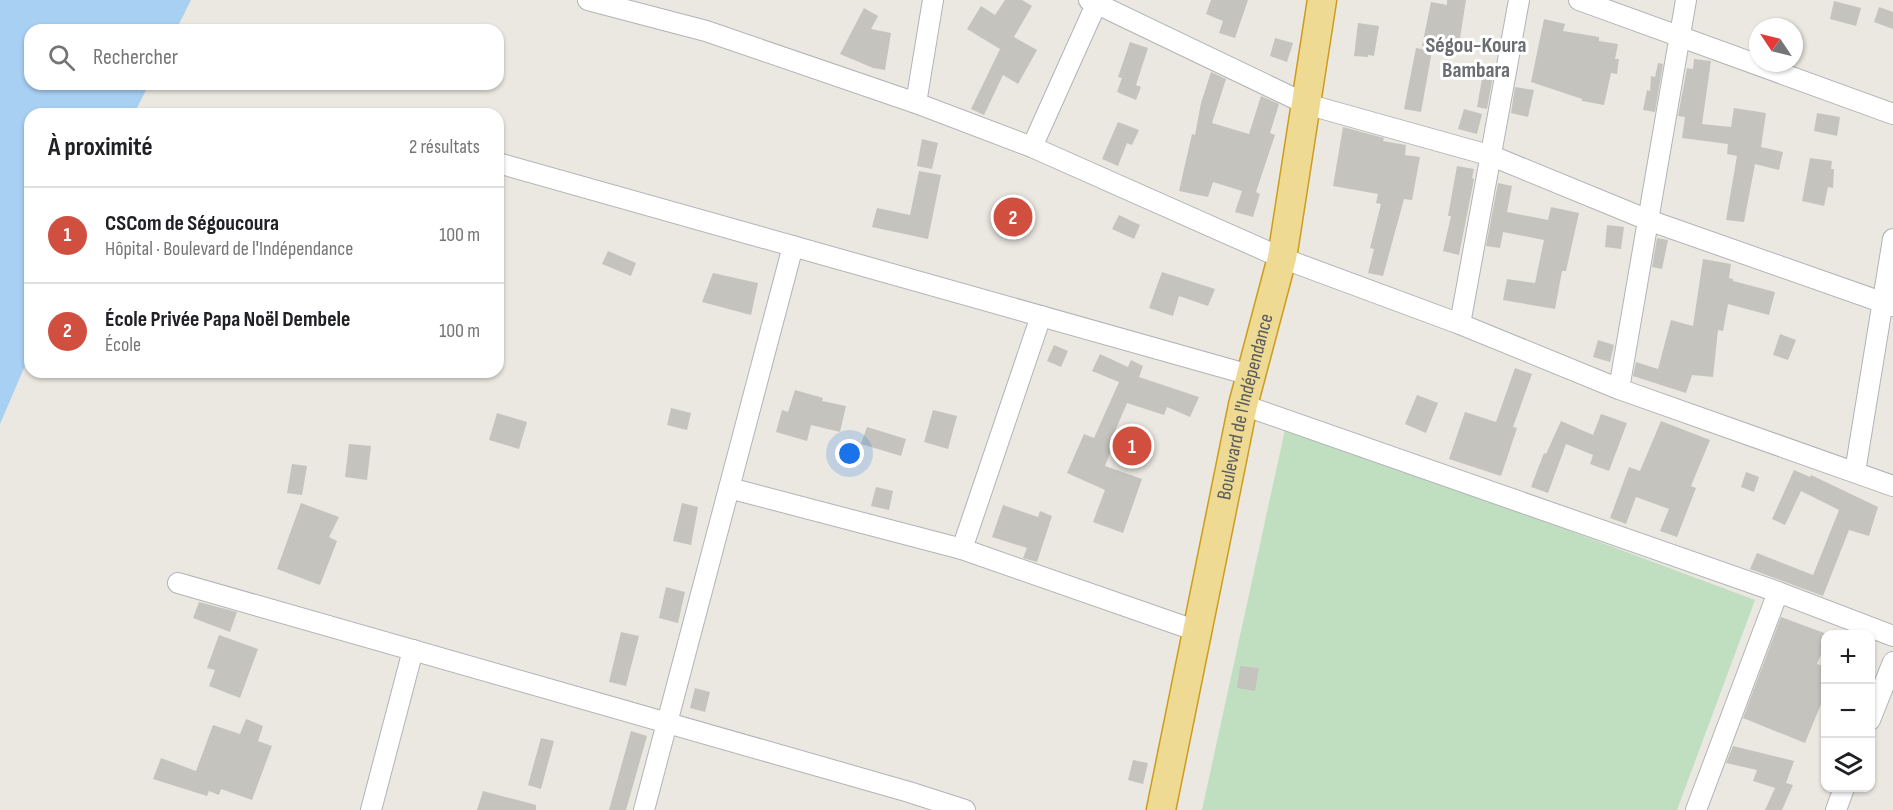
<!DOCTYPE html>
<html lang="fr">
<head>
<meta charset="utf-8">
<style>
  body { margin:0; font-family:"Sofia Sans Condensed",sans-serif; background:#f2f2f2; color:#202124 }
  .controls { position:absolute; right:18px; bottom:18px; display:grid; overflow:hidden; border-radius:12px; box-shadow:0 2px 4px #0004 }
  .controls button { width:54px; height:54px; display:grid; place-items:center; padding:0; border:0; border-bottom:2px solid #e0e0e0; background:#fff; color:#202124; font:30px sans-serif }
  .compass { position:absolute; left:1749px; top:18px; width:54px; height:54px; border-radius:50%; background:#fff; box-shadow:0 2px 4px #0004; rotate:305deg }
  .you { position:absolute; left:850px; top:454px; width:21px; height:21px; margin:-15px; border:4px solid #fff; border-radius:50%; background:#1a73e8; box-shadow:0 0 0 9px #1a73e833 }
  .badge { display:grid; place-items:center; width:39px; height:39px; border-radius:50%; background:#d14f3f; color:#fff; font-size:20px; font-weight:700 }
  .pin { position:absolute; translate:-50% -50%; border:3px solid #fff; box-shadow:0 2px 6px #0006 }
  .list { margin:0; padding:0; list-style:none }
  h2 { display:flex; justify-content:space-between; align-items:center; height:78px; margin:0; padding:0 24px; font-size:26px }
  h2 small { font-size:20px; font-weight:400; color:#757577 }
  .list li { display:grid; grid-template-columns:39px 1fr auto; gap:18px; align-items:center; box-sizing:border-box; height:96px; padding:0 24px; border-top:2px solid #e0e0e0 }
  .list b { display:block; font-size:22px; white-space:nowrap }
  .list p { margin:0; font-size:20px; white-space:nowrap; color:#757577 }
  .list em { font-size:20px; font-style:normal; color:#757577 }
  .icon { flex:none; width:33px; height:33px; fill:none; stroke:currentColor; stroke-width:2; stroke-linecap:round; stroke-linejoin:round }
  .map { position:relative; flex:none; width:1893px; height:810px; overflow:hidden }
  .search { position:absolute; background:#fff; box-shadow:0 2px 4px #0004; left:24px; top:24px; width:480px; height:66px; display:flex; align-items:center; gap:15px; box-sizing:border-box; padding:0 21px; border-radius:18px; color:#757577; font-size:22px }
  .panel { position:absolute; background:#fff; box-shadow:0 2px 4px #0004; left:24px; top:108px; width:480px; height:270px; border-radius:18px }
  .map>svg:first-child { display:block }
  .green { fill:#c0dfc0 }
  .water { fill:#a7d0f3 }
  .building { fill:#c5c3bd }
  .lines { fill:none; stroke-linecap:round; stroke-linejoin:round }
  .minor-casing { stroke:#b1b3b6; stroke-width:22 }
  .highway-casing { stroke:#ce9c1c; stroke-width:31 }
  .minor { stroke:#fff; stroke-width:20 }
  .highway { stroke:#eeda93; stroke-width:28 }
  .labels { text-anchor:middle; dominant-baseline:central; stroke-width:6; stroke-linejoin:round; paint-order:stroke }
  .street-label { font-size:20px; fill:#595c5f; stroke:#fff }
  .quarter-label { font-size:22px; font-weight:bold; fill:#6a6d71; stroke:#fff }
</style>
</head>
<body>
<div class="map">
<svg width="1893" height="810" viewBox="0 0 1893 810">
  <rect width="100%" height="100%" fill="#eae8e0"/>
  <polygon class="green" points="1286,425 1755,600 1677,810 1202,810"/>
  <polygon class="water" points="0,0 191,0 176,30 30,30 30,84 149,84 134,114 30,114 30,354 0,424"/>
  <g class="building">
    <polygon points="1005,0 1022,0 1032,6 1014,37 1037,50 1018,84 1003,75 984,115 971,109 1000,49 967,29 981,6 995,15"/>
    <polygon points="1211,0 1248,0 1235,38 1219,33 1223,21 1206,14"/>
    <polygon points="1447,0 1466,0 1458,51 1422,46 1431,2 1447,5"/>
    <polygon points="1834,1 1861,8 1856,26 1830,19"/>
    <polygon points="1879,7 1893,12 1893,29 1874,22"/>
    <polygon points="864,8 878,16 871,29 891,33 885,70 873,68 840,54"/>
    <polygon points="1544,19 1565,24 1563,31 1599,37 1599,41 1618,44 1615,59 1619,59 1617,74 1611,73 1604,105 1582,101 1582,99 1531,82"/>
    <polygon points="1358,23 1379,26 1374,56 1368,55 1368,57 1354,56"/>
    <polygon points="1275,38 1293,43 1287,62 1270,56"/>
    <polygon points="1130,42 1148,48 1136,85 1141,87 1136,100 1117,92 1122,78 1118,77"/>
    <polygon points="1416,48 1432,51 1421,112 1404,109"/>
    <polygon points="1694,59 1711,61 1702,124 1731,127 1734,108 1766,113 1761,147 1783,152 1779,170 1755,164 1744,222 1726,220 1737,156 1727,154 1728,144 1682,138 1685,117 1678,116 1687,68 1693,69"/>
    <polygon points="1658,63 1663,64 1655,112 1643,110 1647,90 1650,91 1651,76 1655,77"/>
    <polygon points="1484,68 1494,70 1487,109 1477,107"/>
    <polygon points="1211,72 1226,79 1212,123 1249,134 1261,96 1279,104 1270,133 1275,135 1256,192 1260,194 1253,217 1235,212 1242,191 1213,182 1208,197 1179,191 1192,134 1195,135 1201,103"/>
    <polygon points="1515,87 1534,90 1528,117 1511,113"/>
    <polygon points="1464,109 1482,114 1477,134 1458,129"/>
    <polygon points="1817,113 1840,117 1837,136 1814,131"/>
    <polygon points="1118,122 1139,130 1132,145 1127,143 1118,166 1102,159"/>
    <polygon points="1343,127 1384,138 1383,141 1406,145 1405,155 1420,157 1412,200 1404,199 1383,276 1368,273 1374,249 1370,248 1381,204 1376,203 1378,194 1333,186"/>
    <polygon points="922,139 938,143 932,169 917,166"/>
    <polygon points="1810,158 1832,161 1831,169 1834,169 1833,188 1828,187 1824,206 1802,201"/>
    <polygon points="1457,166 1474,169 1472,178 1474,179 1459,255 1443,251 1451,216 1448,216"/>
    <polygon points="919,171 941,175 928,239 872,227 877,208 910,215"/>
    <polygon points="1498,183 1512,186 1507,212 1548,220 1551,207 1579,213 1566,271 1562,271 1555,309 1503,300 1507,279 1535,283 1544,240 1503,232 1500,248 1486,246"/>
    <polygon points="1119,215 1140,225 1134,239 1112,229"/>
    <polygon points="1607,225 1624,227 1621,249 1605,247"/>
    <polygon points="1657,238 1668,240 1662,269 1652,267"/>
    <polygon points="608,251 636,263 631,276 602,264"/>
    <polygon points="1703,259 1731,264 1729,278 1733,279 1733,281 1775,292 1769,315 1728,304 1723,331 1718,330 1713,377 1692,375 1686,393 1633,376 1636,362 1658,369 1671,320 1693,326"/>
    <polygon points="1162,272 1215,289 1208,306 1179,296 1173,316 1149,308"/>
    <polygon points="713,273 758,283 751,315 702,302"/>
    <polygon points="1780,334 1796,340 1788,360 1773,355"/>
    <polygon points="1598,340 1614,345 1610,362 1593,357"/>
    <polygon points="1054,345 1068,351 1061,367 1047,361"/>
    <polygon points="1100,354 1128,367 1131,360 1143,366 1139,377 1199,397 1190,417 1167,407 1164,415 1127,403 1109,445 1113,446 1105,466 1142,479 1123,533 1093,522 1105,490 1067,473 1084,434 1094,438 1119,382 1092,371"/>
    <polygon points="1515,368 1532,374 1513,427 1517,428 1501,476 1449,459 1465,412 1496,422"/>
    <polygon points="795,390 823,398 822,401 846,406 840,432 811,425 807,441 776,432 782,410 788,412"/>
    <polygon points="1417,395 1438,403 1426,433 1405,424"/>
    <polygon points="671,408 691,413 687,430 667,425"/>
    <polygon points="933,410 957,416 948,449 924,442"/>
    <polygon points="497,413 527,422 519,449 489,440"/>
    <polygon points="1601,414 1627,423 1609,471 1590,464 1593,455 1566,444 1548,493 1531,487 1544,453 1546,454 1561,421 1593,435"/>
    <polygon points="1661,421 1710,440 1691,486 1696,488 1677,537 1660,531 1669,509 1636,497 1626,524 1610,518 1629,467 1640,471"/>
    <polygon points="867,427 906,439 901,456 861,444"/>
    <polygon points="349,444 371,446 367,480 345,477"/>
    <polygon points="292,464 307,466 302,495 287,493"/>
    <polygon points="1794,470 1810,477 1811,475 1878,507 1869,536 1849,530 1823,596 1750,569 1757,553 1813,575 1839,510 1801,491 1785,525 1772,519"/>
    <polygon points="1746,472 1759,477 1754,492 1741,487"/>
    <polygon points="876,487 893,491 889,510 871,506"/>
    <polygon points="301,503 339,517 329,537 337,541 320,585 277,569"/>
    <polygon points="682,503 698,507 691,545 673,541"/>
    <polygon points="1003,505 1038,517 1040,511 1052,516 1037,562 1023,558 1027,548 992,537"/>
    <polygon points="666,587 685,592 678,623 659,618"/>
    <polygon points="199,602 237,612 230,632 193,618"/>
    <polygon points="1781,617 1827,634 1826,634 1826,643 1817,664 1826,667 1826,692 1805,743 1743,718"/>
    <polygon points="621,632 639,636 626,686 609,682"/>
    <polygon points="219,635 258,649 240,698 209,686 215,670 207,668"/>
    <polygon points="1240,666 1259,668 1255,691 1237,688"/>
    <polygon points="695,688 710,692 705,712 690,708"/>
    <polygon points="246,719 263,726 258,741 272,746 252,800 221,789 219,795 209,791 207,796 153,779 161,758 196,771 213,725 240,734"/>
    <polygon points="631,731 647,736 626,810 609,810"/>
    <polygon points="541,738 554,741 541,789 528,785"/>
    <polygon points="1733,746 1794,761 1786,783 1793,785 1782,810 1765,810 1775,788 1753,781 1757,770 1726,763"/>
    <polygon points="1133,760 1148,763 1143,784 1128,780"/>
    <polygon points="483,791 536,805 536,810 477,810"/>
  </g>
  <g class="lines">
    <defs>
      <g id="minor">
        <polyline points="588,0 706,31 916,103 1032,147 1282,258 1460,324 1619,389 1893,486"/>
        <polyline points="1089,0 1306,104 1492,156 1648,220 1893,306"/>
        <polyline points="1579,0 1893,114"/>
        <polyline points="916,103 933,0"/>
        <polyline points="1032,147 1098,0"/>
        <polyline points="498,163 1250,375"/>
        <polyline points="1460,324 1519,0"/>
        <polyline points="1619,389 1686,0"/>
        <polyline points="1243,405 1778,592 1893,636"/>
        <polyline points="1855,472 1893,239"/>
        <polyline points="729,488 962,549 1197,631"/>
        <polyline points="962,549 1041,316"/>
        <polyline points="178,583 909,792 965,810"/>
        <polyline points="1870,720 1893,662"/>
        <polyline points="371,810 413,650"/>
        <polyline points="644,810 793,246"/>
        <polyline points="1696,810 1778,592"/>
        <polyline points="1836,810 1844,788"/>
      </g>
      <g id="highway">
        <path id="s1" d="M 1161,810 L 1243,405 L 1282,258 L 1322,0"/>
      </g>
    </defs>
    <use href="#minor" class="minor-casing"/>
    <use href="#highway" class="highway-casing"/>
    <use href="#minor" class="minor"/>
    <use href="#highway" class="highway"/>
  </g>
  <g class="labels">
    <g class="street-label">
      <text stroke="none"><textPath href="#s1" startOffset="412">Boulevard de l'Indépendance</textPath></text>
    </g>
    <g class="quarter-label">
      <text x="1476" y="45">Ségou-Koura<tspan x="1476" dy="25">Bambara</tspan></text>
    </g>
  </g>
</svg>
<div class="controls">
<button>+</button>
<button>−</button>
<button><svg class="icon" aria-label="layers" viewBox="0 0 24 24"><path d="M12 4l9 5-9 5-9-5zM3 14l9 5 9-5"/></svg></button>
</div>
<svg class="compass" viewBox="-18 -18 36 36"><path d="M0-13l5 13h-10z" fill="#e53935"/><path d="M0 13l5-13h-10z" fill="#757577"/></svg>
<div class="you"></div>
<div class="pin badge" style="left:1132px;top:446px">1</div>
<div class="pin badge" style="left:1013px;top:217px">2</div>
<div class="search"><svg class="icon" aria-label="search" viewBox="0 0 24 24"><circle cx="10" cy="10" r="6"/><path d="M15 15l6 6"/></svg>Rechercher</div>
<section class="panel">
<h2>À proximité<small>2 résultats</small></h2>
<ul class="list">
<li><span class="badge">1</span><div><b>CSCom de Ségoucoura</b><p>Hôpital · Boulevard de l'Indépendance</p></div><em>100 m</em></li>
<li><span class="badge">2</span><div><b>École Privée Papa Noël Dembele</b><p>École</p></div><em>100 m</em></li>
</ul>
</section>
</div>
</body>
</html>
